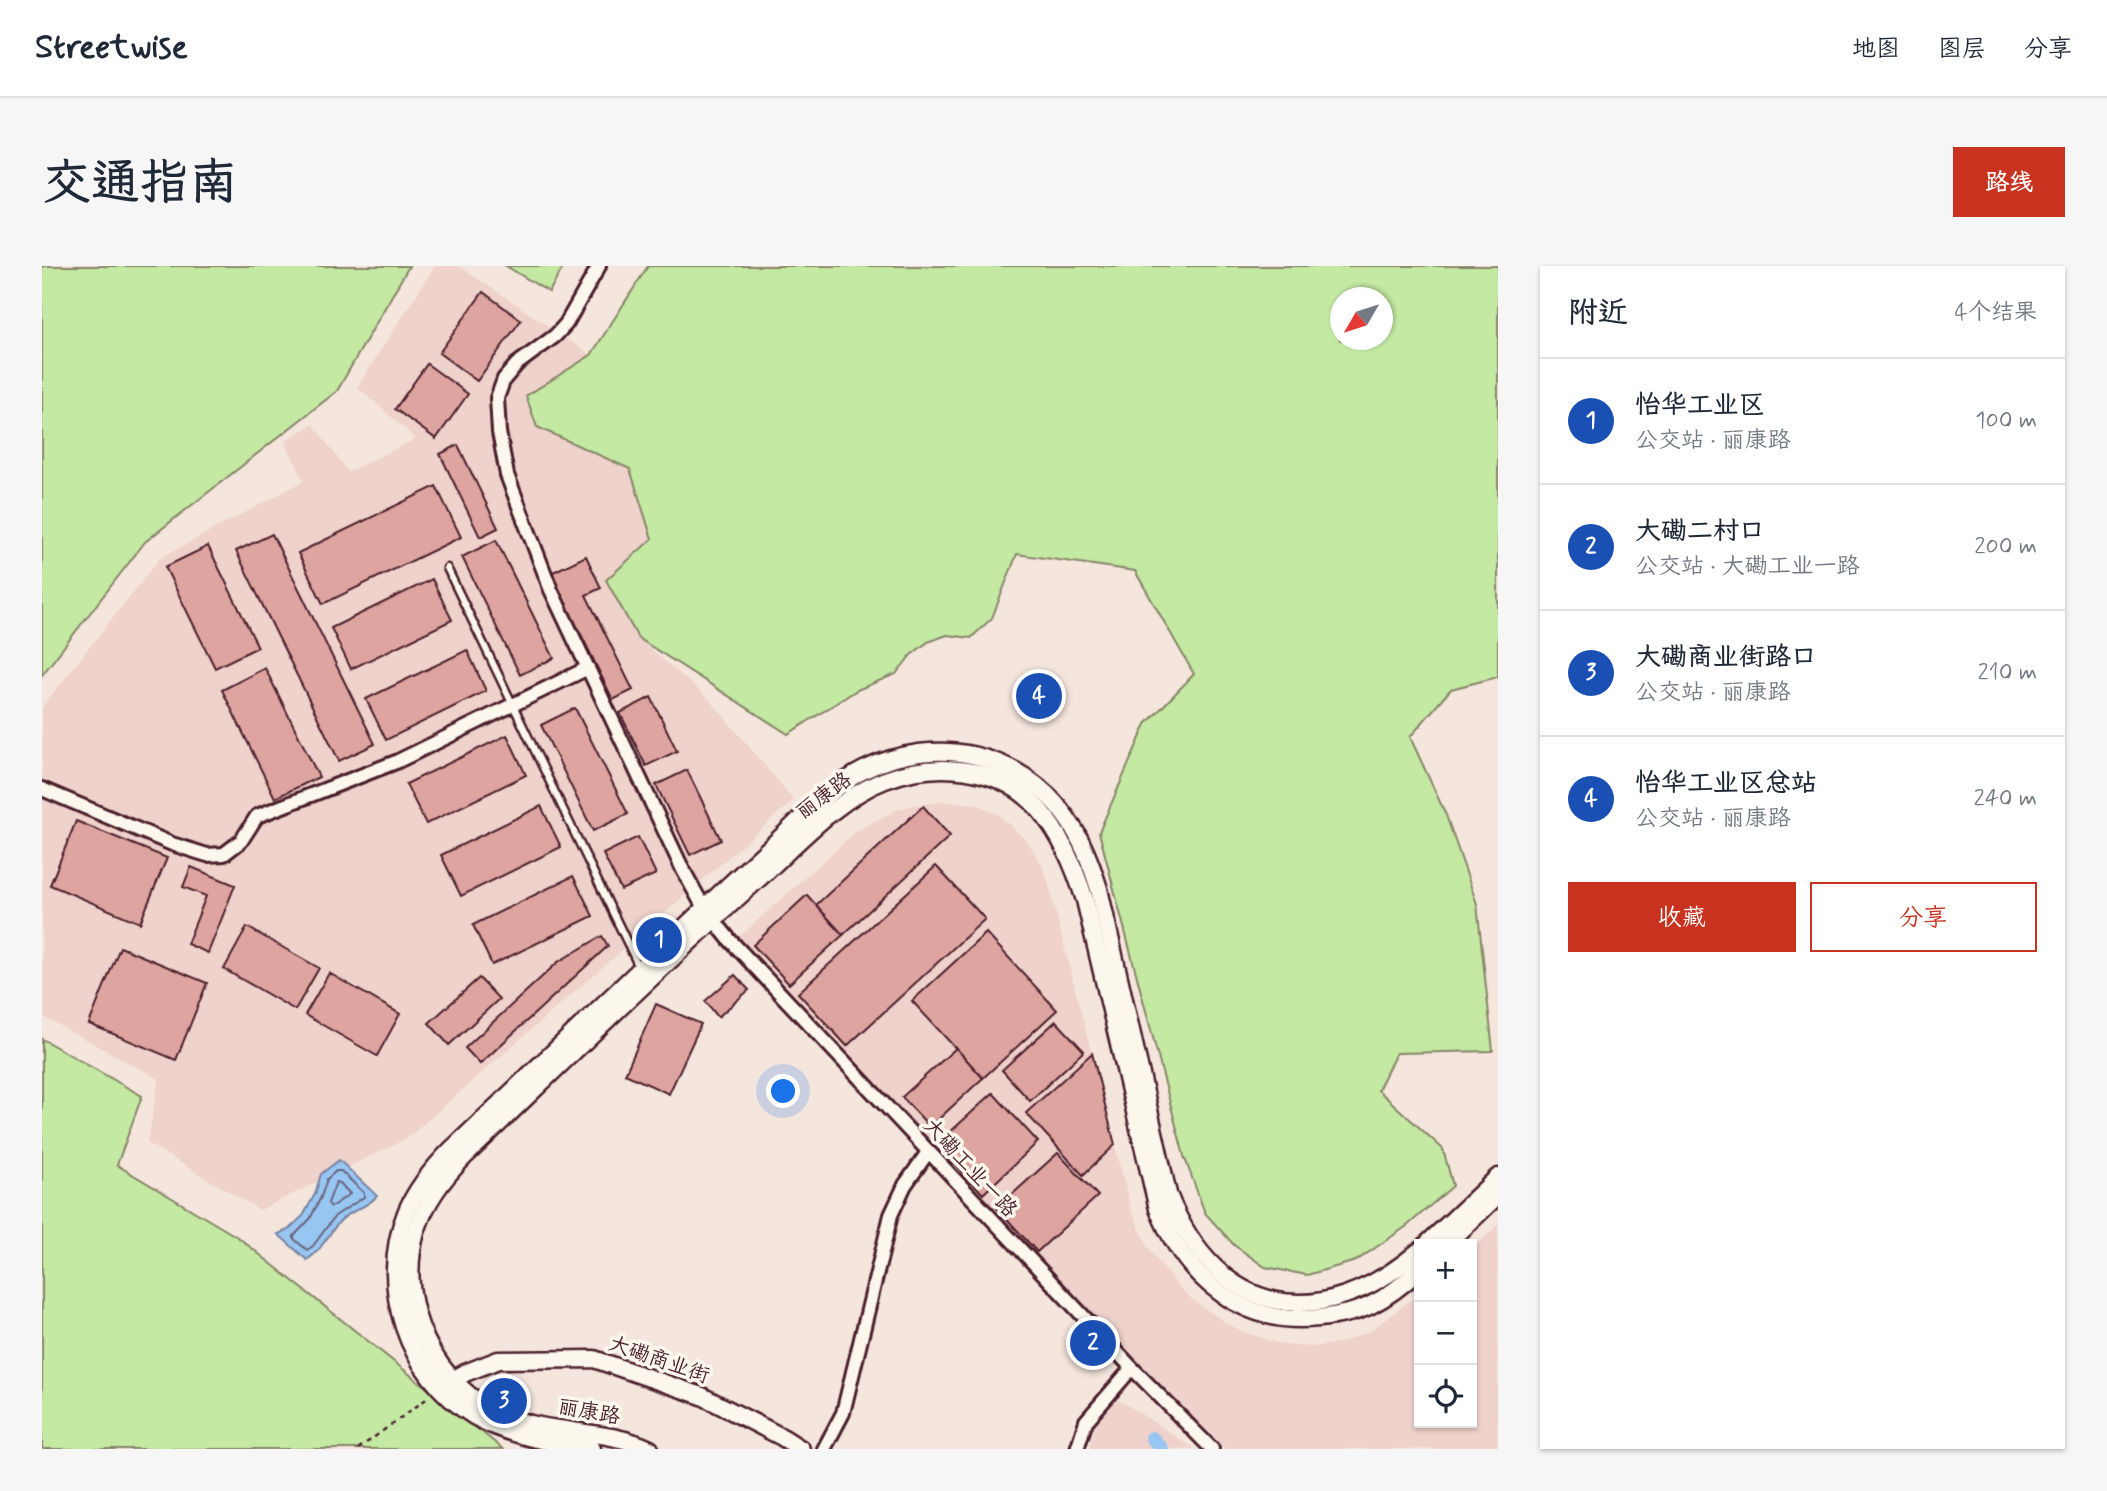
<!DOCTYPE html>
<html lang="zh">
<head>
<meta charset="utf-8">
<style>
  body { margin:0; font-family:Mynerve,"LXGW WenKai TC",sans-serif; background:#f6f6f7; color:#1f2937 }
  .controls { position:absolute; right:21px; bottom:21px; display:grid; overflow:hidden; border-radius:0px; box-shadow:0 2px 5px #0004 }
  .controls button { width:63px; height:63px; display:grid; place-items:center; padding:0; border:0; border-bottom:2px solid #e0e1e3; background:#fff; color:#1f2937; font:35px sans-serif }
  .compass { position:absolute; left:1288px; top:21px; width:63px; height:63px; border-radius:50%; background:#fff; box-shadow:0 2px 5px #0004; rotate:231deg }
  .you { position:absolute; left:742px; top:826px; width:24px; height:24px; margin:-18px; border:5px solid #fff; border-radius:50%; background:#1a73e8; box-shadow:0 0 0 10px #1a73e833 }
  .badge { display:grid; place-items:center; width:46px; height:46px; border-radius:50%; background:#c8321e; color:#fff; font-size:23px; font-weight:700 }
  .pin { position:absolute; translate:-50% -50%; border:4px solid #fff; box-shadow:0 2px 7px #0006 }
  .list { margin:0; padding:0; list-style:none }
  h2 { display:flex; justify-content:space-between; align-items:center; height:91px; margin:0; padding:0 28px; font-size:30px }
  h2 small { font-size:23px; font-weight:400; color:#747a83 }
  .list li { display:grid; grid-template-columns:46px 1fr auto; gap:21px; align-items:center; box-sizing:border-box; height:126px; padding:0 28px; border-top:2px solid #e0e1e3 }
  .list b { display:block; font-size:26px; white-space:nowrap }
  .list p { margin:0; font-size:23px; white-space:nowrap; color:#747a83 }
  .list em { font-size:23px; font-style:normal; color:#747a83 }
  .actions { display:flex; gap:14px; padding:21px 28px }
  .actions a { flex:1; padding:16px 0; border:2px solid #c8321e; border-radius:0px; text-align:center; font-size:24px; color:#c8321e }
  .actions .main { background:#c8321e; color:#fff }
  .icon { flex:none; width:38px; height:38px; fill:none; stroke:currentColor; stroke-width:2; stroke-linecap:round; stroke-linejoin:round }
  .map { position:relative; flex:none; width:1456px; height:1183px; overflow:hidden; border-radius:0px }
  header { display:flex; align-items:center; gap:42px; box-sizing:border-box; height:98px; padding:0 35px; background:#fff; border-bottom:2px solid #e0e1e3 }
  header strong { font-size:33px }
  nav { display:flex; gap:38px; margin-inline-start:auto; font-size:24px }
  .intro { display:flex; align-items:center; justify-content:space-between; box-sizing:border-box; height:168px; padding:0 42px }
  h1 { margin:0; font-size:49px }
  .button { padding:18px 32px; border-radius:0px; background:#c8321e; color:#fff; font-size:24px; font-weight:700 }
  main { display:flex; gap:42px; padding:0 42px }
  aside { flex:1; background:#fff; border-radius:0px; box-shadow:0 2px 5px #0004 }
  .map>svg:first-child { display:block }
  .built { fill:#eed2cb }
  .green { fill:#c3e9a3; stroke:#868467; stroke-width:2; fill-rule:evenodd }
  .water { fill:#97c6f2; stroke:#7883a2; stroke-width:2 }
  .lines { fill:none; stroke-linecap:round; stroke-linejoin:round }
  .shore { stroke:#69627b; stroke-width:2 }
  .canal { stroke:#97c6f2; stroke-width:14 }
  .building { fill:#dea4a0; stroke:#4a1f2b; stroke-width:2 }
  .service-casing { stroke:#4a1f2b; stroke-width:11 }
  .minor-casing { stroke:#4a1f2b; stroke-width:18 }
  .tertiary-casing { stroke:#4a1f2b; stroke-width:21 }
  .path { stroke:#4a1f2b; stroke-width:2.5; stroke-dasharray:5 5; stroke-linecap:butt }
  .service { stroke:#fbf7ec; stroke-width:6 }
  .minor { stroke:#fbf7ec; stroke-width:12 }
  .tertiary { stroke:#fbf7ec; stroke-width:16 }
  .labels { text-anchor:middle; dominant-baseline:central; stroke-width:7; stroke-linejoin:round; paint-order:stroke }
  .street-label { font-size:21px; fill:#4a1f2b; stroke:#fbf7ec }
</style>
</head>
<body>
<header>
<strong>Streetwise</strong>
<nav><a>地图</a><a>图层</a><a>分享</a></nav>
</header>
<div class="intro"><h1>交通指南</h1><a class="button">路线</a></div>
<main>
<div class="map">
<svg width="1456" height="1183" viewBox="0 0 1456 1183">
  <rect width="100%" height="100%" fill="#f5e6dd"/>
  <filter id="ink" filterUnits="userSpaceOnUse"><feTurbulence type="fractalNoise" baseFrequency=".0143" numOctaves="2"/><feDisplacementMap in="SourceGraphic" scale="14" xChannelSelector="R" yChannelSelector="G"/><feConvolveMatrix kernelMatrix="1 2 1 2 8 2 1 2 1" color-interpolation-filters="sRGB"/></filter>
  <g filter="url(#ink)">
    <g class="built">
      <polygon points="393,0 417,0 549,89 484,131 496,161 588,203 610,273 564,315 596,372 667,433 752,534 364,873 218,944 105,877 117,813 0,750 0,441 118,292 262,215 243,175 271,158 306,206 374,173 315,121"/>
      <polygon points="901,535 935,538 957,549 986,576 1000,599 1005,612 1089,943 1104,977 1114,993 1138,1022 1152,1035 1186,1058 1204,1067 1243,1079 1272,1081 1301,1076 1328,1065 1377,1028 1377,1157 1430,1157 1430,984 1456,959 1456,1183 1185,1183 1171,1174 887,877 696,672 812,567 825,559 852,545 867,540"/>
      <polygon points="1070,1135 1079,1135 1153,1183 1047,1183 1053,1158"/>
    </g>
    <g class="green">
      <polygon points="0,0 367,0 295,125 103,276 0,409"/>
      <polygon points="464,0 522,0 507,26"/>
      <path d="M 606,0 L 1456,0 L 1456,411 L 1409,423 L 1368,471 L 1404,549 L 1435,638 L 1451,785 L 1354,787 L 1336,824 L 1401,883 L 1411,920 L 1365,960 L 1314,995 L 1265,1009 L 1223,1001 L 1192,979 L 1163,947 L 1142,890 L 1057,566 L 1104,458 L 1152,408 L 1093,305 L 975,288 L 950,352 L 929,372 L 905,369 L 886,376 L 869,389 L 854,408 L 815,424 L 746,468 L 596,372 L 564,314 L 610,273 L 588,203 L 495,161 L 484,130 L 549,89 ZM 1298,32 L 1340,32 L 1340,74 L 1298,74 Z"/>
      <polygon points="0,773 100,830 75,899 197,972 461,1183 0,1183"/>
    </g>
    <path class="water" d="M 297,894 L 335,930 C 325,942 308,944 298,955 C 286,968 280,984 265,994 L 236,968 L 246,964 L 261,950 L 273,928 L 279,908 Z"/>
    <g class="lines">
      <g class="shore">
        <polygon points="294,905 299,905 322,927 322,931 293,950 271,980 265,984 252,973 252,970 268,953 279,931 285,913"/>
        <polygon points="294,916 298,917 308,928 289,941 286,937"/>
      </g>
      <polyline class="canal" points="1110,1172 1120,1183"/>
    </g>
    <g class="building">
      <polygon points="441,26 479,54 435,115 397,87"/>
      <polygon points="385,98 426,128 394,173 353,143"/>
      <polygon points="416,179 456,262 438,271 398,188"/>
      <polygon points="394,220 419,271 281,338 256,287"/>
      <polygon points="230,268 333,478 297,495 194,285"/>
      <polygon points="454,274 512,392 478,409 420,291"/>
      <polygon points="166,280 216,381 173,402 123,301"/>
      <polygon points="544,290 559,322 544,329 591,424 571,434 509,307"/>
      <polygon points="390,313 410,354 309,403 289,362"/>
      <polygon points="425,384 444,425 344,474 324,433"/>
      <polygon points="223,402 277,511 233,532 180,424"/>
      <polygon points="609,431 635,485 604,500 578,447"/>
      <polygon points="533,442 586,548 551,565 499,459"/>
      <polygon points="465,469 484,509 384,558 364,518"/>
      <polygon points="645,504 679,574 648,589 614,519"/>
      <polygon points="499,540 519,581 419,630 399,589"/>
      <polygon points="881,540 908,570 801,669 774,639"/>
      <polygon points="34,555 125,592 98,657 8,619"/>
      <polygon points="596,571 614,608 579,624 561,588"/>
      <polygon points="894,600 943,653 805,780 756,727"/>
      <polygon points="149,601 193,619 166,687 145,678 164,630 141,621"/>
      <polygon points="531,610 551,650 450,699 431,659"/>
      <polygon points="765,629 801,669 747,718 711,679"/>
      <polygon points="205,661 277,702 253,744 182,703"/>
      <polygon points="944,667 1015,744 941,812 870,735"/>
      <polygon points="560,670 566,680 438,798 423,782 516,696"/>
      <polygon points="78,681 165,717 134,794 47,758"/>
      <polygon points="287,707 358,748 335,790 263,749"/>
      <polygon points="693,709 707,724 676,751 663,735"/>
      <polygon points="437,712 457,733 407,779 387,757"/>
      <polygon points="614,738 659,758 627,828 583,808"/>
      <polygon points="1014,755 1042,785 988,835 960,804"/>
      <polygon points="914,782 941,812 888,861 860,831"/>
      <polygon points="1050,787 1073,879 1041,909 984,847"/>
      <polygon points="951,827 996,876 941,928 895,878"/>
      <polygon points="1016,887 1056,930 995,986 955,942"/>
    </g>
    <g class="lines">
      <defs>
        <polyline id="service" points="405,302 597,701"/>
        <g id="minor">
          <polyline points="557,0 524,58 513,70 475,98 462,113 455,132 457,166 465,209 509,324 641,604 662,642 687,673 1090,1102 1170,1183"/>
          <polyline points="0,523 130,578 165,589 182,588 199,575 215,550 354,496 546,402"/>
          <polyline points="782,1183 801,1147 849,949 863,919 886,886"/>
          <polyline points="1035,1183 1044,1155 1090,1102"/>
        </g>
        <g id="tertiary">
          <polyline points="1385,978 1456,911"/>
          <polyline points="1405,978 1456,929"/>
          <polyline points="411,1114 423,1107 456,1094 552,1093 660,1130 740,1171 759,1183"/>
          <path d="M 550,1183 C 509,1176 469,1171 432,1150 C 365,1110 335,1020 364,947 C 374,922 392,901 411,882 C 502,795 594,707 686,620 C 708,600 730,580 752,559 C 774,539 796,517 822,504 C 893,468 979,486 1024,551 C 1040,573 1049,598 1057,623 L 1126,928 C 1175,1052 1279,1069 1377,985"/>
          <path d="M 608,1183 C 563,1162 510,1169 463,1150 C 393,1122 353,1039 374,966 C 383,936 401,913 422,891 C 519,798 615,704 714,615 C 752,581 795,532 843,514 C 892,495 957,499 995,541 C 1019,568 1032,600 1043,634 L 1116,943 C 1143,1011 1200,1061 1277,1052 C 1295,1050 1313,1047 1329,1039 C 1347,1030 1363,1017 1377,1004"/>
        </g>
      </defs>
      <use href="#service" class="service-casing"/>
      <use href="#minor" class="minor-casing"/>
      <use href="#tertiary" class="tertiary-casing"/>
      <polyline class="path" points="316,1183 387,1131"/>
      <use href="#service" class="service"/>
      <use href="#minor" class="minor"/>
      <use href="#tertiary" class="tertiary"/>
    </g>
  </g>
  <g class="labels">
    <g class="street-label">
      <text transform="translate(782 530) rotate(-37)">丽康路</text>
      <text transform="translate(928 902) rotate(47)">大磡工业一路</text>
      <text transform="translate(617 1094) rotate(19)">大磡商业街</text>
      <text transform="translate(547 1146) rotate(10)">丽康路</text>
    </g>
  </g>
</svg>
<div class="controls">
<button>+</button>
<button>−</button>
<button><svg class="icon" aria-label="locate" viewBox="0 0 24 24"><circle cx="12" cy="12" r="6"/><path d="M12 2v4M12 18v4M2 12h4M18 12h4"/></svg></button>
</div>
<svg class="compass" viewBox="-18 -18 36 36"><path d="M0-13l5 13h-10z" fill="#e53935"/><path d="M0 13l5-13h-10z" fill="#747a83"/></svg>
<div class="you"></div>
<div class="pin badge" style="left:617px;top:674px;background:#1a4fb4">1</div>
<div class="pin badge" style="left:1051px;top:1077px;background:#1a4fb4">2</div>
<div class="pin badge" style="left:462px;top:1135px;background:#1a4fb4">3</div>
<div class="pin badge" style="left:997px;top:430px;background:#1a4fb4">4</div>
</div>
<aside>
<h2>附近<small>4个结果</small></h2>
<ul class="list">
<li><span class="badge" style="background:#1a4fb4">1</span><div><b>怡华工业区</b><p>公交站 · 丽康路</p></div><em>100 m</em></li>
<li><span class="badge" style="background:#1a4fb4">2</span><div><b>大磡二村口</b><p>公交站 · 大磡工业一路</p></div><em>200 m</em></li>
<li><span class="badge" style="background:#1a4fb4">3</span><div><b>大磡商业街路口</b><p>公交站 · 丽康路</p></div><em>210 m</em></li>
<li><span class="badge" style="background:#1a4fb4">4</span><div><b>怡华工业区总站</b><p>公交站 · 丽康路</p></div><em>240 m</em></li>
</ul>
<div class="actions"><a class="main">收藏</a><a>分享</a></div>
</aside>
</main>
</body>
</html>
